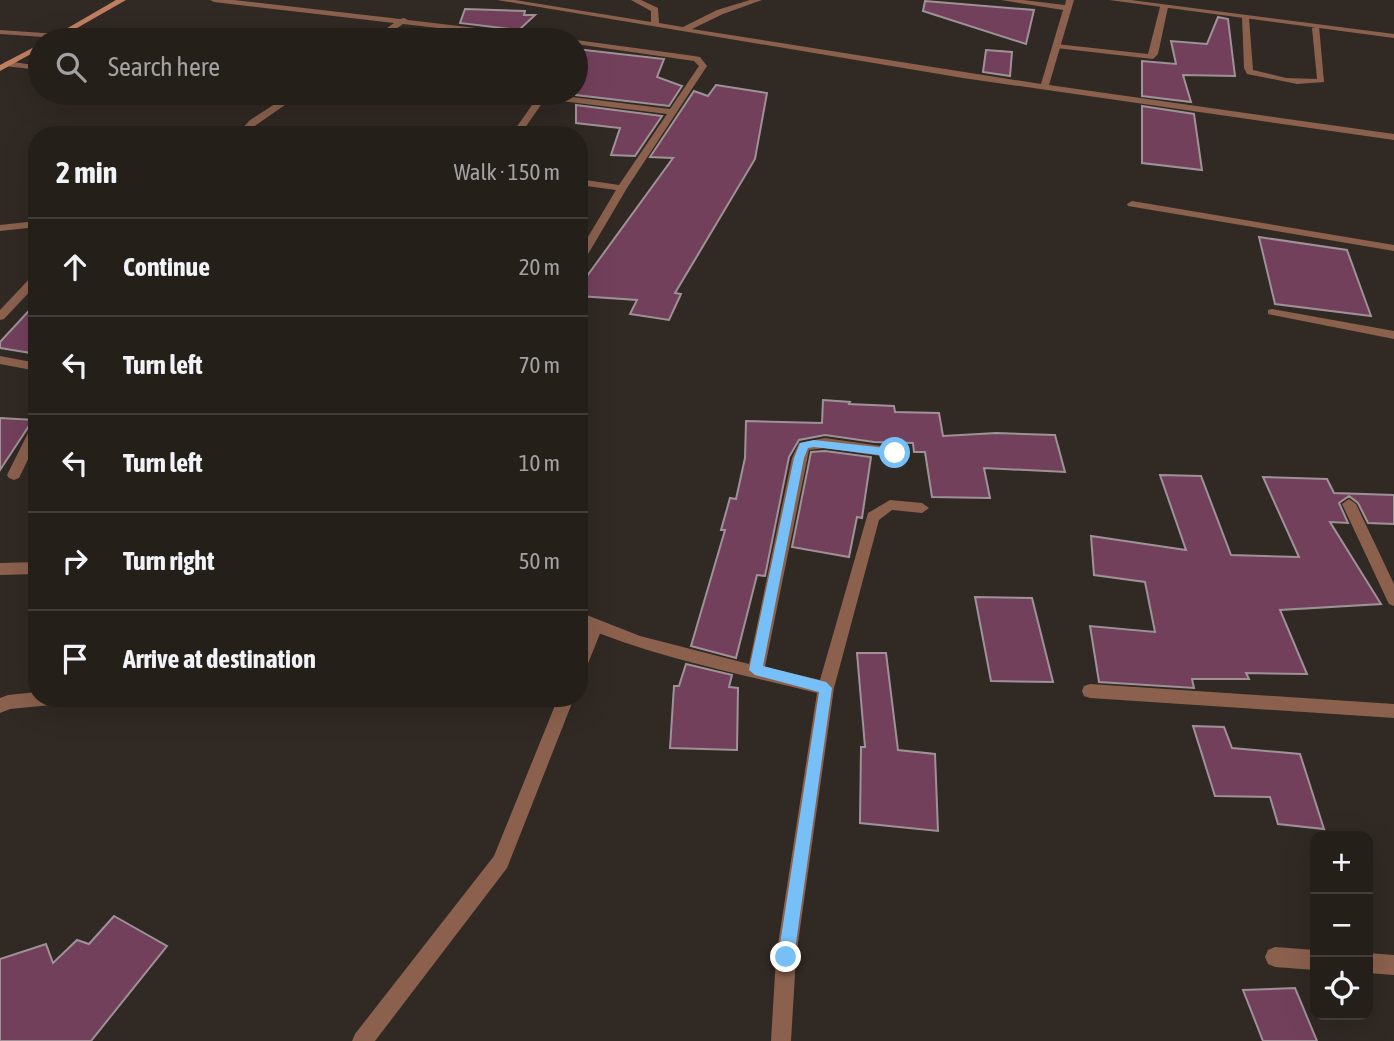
<!DOCTYPE html>
<html lang="en">
<head>
<meta charset="utf-8">
<style>
  body { margin:0; font-family:"Asap Condensed",sans-serif; background:#312c27; color:#f1f3f6 }
  .controls { position:absolute; right:21px; bottom:21px; display:grid; overflow:hidden; border-radius:14px; box-shadow:0 7px 28px #0002 }
  .controls button { width:63px; height:63px; display:grid; place-items:center; padding:0; border:0; border-bottom:2px solid #423d39; background:#251f1a; color:#f1f3f6; font:35px sans-serif }
  .stop { position:absolute; width:21px; height:21px; margin:-16px; border:5px solid #76c0f7; border-radius:50%; background:#fff }
  .stop.end { background:#76c0f7; border-color:#fff; box-shadow:0 2px 7px #0008 }
  .list { margin:0; padding:0; list-style:none }
  h2 { display:flex; justify-content:space-between; align-items:center; height:91px; margin:0; padding:0 28px; font-size:30px }
  h2 small { font-size:23px; font-weight:400; color:#a3a2a2 }
  .list li { display:grid; grid-template-columns:46px 1fr auto; gap:21px; align-items:center; box-sizing:border-box; height:98px; padding:0 28px; border-top:2px solid #423d39 }
  .list b { display:block; font-size:26px; white-space:nowrap }
  .list em { font-size:23px; font-style:normal; color:#a3a2a2 }
  .icon { flex:none; width:38px; height:38px; fill:none; stroke:currentColor; stroke-width:2; stroke-linecap:round; stroke-linejoin:round }
  .map { position:relative; flex:none; width:1394px; height:1041px; overflow:hidden }
  .search { position:absolute; background:#251f1a; box-shadow:0 7px 28px #0002; left:28px; top:28px; width:560px; height:77px; display:flex; align-items:center; gap:18px; box-sizing:border-box; padding:0 24px; border-radius:38px; color:#a3a2a2; font-size:26px }
  .panel { position:absolute; background:#251f1a; box-shadow:0 7px 28px #0002; left:28px; top:126px; width:560px; height:581px; border-radius:28px }
  .map>svg:first-child { display:block }
  .building { fill:#73405b; stroke:#9e9297; stroke-width:2 }
  .lines { fill:none; stroke-linecap:round; stroke-linejoin:round }
  .service { fill:#8b614e; fill-rule:evenodd }
  .minor { fill:#8b614e; fill-rule:evenodd }
  .secondary { fill:#c27f60; fill-rule:evenodd }
  .route { fill:#76c0f7 }
</style>
</head>
<body>
<div class="map">
<svg width="1394" height="1041" viewBox="0 0 1394 1041">
  <rect width="100%" height="100%" fill="#312923"/>
  <g class="building">
    <polygon points="925,1 1034,10 1026,44 923,11"/>
    <polygon points="465,9 525,11 524,15 535,15 519,30 460,23"/>
    <polygon points="1218,17 1228,19 1235,76 1183,75 1191,102 1142,96 1142,61 1176,64 1171,41 1207,44"/>
    <polygon points="456,33 511,39 453,40"/>
    <polygon points="576,49 664,59 657,77 682,86 669,106 576,95"/>
    <polygon points="986,50 1012,52 1010,76 983,72"/>
    <polygon points="716,85 767,93 755,159 675,293 681,294 669,320 630,314 637,300 579,296 579,287 673,158 650,157 694,91 708,96"/>
    <polygon points="576,105 662,116 635,156 611,155 620,128 576,123"/>
    <polygon points="1142,106 1194,114 1202,170 1142,163"/>
    <polygon points="1259,237 1347,250 1371,316 1275,304"/>
    <polygon points="37,302 37,354 0,348 0,342"/>
    <polygon points="823,400 850,402 849,404 894,406 895,412 939,413 943,436 996,433 1055,435 1065,472 984,468 990,498 932,497 925,452 914,452 913,443 874,442 825,435 799,440 789,457 765,576 757,575 736,658 691,646 725,530 721,530 730,498 736,499 745,458 746,421 822,423"/>
    <polygon points="0,418 36,420 29,426 0,470"/>
    <polygon points="825,451 871,457 862,518 857,517 849,557 792,547 811,452"/>
    <polygon points="1160,475 1201,476 1231,555 1299,557 1263,477 1327,479 1334,493 1394,495 1394,524 1368,523 1358,503 1349,496 1339,503 1348,523 1330,522 1381,604 1280,610 1307,674 1246,673 1249,679 1192,679 1194,688 1099,682 1090,626 1155,632 1145,582 1094,575 1091,536 1186,550"/>
    <polygon points="975,597 1032,598 1053,682 991,681"/>
    <polygon points="857,653 886,653 898,750 935,754 938,831 860,823 861,747 865,747"/>
    <polygon points="686,664 732,675 729,687 738,688 737,750 670,748 674,686 679,686"/>
    <polygon points="1193,726 1224,727 1232,748 1300,754 1324,829 1278,824 1270,797 1215,796"/>
    <polygon points="114,916 167,946 91,1041 0,1041 0,959 46,944 53,963 77,940 89,944"/>
    <polygon points="1295,988 1317,1041 1263,1041 1243,990"/>
  </g>
  <g class="lines">
    <g class="service">
      <polygon points="1164,5 1168,7 1158,54 1153,59 1056,48 1052,46 1056,44 1148,54 1160,7"/>
      <polygon points="1242,16 1249,18 1253,70 1286,78 1317,79 1312,28 1319,26 1324,82 1297,84 1247,74 1244,68"/>
      <polygon points="7,61 40,66 40,70 4,66 3,64"/>
      <polygon points="595,620 600,622 603,626 585,671 579,673 579,646 590,622"/>
      <polygon points="37,692 37,698 59,698 57,703 51,705 10,709 0,713 0,698 8,695"/>
      <polygon points="558,698 574,698 507,868 375,1041 352,1041 355,1034 494,856"/>
    </g>
    <g class="minor">
      <polygon points="210,0 234,0 400,19 404,18 408,20 562,38 566,40 543,40 403,24 380,40 371,40 394,23 214,2"/>
      <polygon points="497,0 515,0 651,22 651,11 631,0 641,0 658,8 659,23 683,27 717,10 750,0 762,0 723,14 692,29 1041,84 1063,10 1001,0 1023,0 1065,5 1066,0 1074,0 1049,85 1394,134 1394,140 963,78"/>
      <polygon points="1109,0 1131,0 1394,34 1394,38"/>
      <polygon points="0,30 58,34 62,36 58,38 0,34"/>
      <polygon points="573,40 576,40 687,55 700,57 707,66 627,188 584,261 579,264 579,252 616,190 579,185 579,179 619,185 667,114 545,99 520,135 511,135 537,98 519,93 539,93 670,109 699,66 694,61 576,44 576,40"/>
      <path d="M 292,93 L 302,93 L 252,128 L 260,135 C 253,135 247,135 242,129 L 250,120 Z"/>
      <polygon points="1132,201 1394,245 1394,251 1128,206 1127,204"/>
      <polygon points="37,221 37,227 0,231 0,225"/>
      <polygon points="37,274 37,284 4,319 0,320 0,310 33,275"/>
      <polygon points="1272,309 1394,331 1394,339 1268,314 1268,310"/>
      <polygon points="0,356 37,363 37,371 0,364"/>
      <polygon points="37,423 37,441 19,478 14,480 9,478 7,475 31,427"/>
      <path d="M 825,438 L 895,448 L 902,453 L 895,458 L 825,448 L 809,450 L 765,667 L 820,680 L 868,513 L 890,500 L 922,503 L 929,508 L 922,513 L 892,510 L 879,520 L 834,688 L 796,957 L 791,1041 L 771,1041 L 776,957 L 817,693 C 737,673 656,658 579,625 L 579,612 L 640,636 L 749,664 L 792,458 L 799,443 Z"/>
      <polygon points="1349,499 1356,504 1394,584 1394,606 1389,604 1387,600 1342,504"/>
      <polygon points="37,562 37,574 0,575 0,563"/>
      <polygon points="1090,684 1394,704 1394,718 1090,698 1084,696 1082,691 1084,686"/>
      <polygon points="1275,947 1315,950 1315,970 1275,967 1268,964 1265,957 1268,950"/>
      <polygon points="1368,953 1394,955 1394,975 1368,973"/>
    </g>
    <g class="secondary">
      <polygon points="116,0 126,0 56,40 47,40"/>
      <polygon points="40,44 40,49 0,71 0,65"/>
    </g>
  </g>
  <polygon class="route" points="814,440 895,449 900,453 895,457 814,447 808,448 804,458 763,666 826,682 832,688 794,957 792,962 786,965 781,962 778,957 819,692 755,675 749,670 794,458 800,443"/>
</svg>
<div class="controls">
<button>+</button>
<button>−</button>
<button><svg class="icon" aria-label="locate" viewBox="0 0 24 24"><circle cx="12" cy="12" r="6"/><path d="M12 2v4M12 18v4M2 12h4M18 12h4"/></svg></button>
</div>
<div class="stop" style="left:895px;top:453px"></div>
<div class="stop end" style="left:786px;top:957px"></div>
<div class="search"><svg class="icon" aria-label="search" viewBox="0 0 24 24"><circle cx="10" cy="10" r="6"/><path d="M15 15l6 6"/></svg>Search here</div>
<section class="panel">
<h2>2 min<small>Walk · 150 m</small></h2>
<ul class="list">
<li><svg class="icon" aria-label="ahead" viewBox="0 0 24 24"><path d="M12 20V5M6 11l6-6 6 6"/></svg><div><b>Continue</b></div><em>20 m</em></li>
<li><svg class="icon" aria-label="left" viewBox="0 0 24 24"><path d="M17 20v-9H6M10 6l-5 5 5 5"/></svg><div><b>Turn left</b></div><em>70 m</em></li>
<li><svg class="icon" aria-label="left" viewBox="0 0 24 24"><path d="M17 20v-9H6M10 6l-5 5 5 5"/></svg><div><b>Turn left</b></div><em>10 m</em></li>
<li><svg class="icon" aria-label="right" viewBox="0 0 24 24"><path d="M7 20v-9h11M14 6l5 5-5 5"/></svg><div><b>Turn right</b></div><em>50 m</em></li>
<li><svg class="icon" aria-label="arrive" viewBox="0 0 24 24"><path d="M6 21V4h12l-3 4 3 4H6"/></svg><div><b>Arrive at destination</b></div></li>
</ul>
</section>
</div>
</body>
</html>
